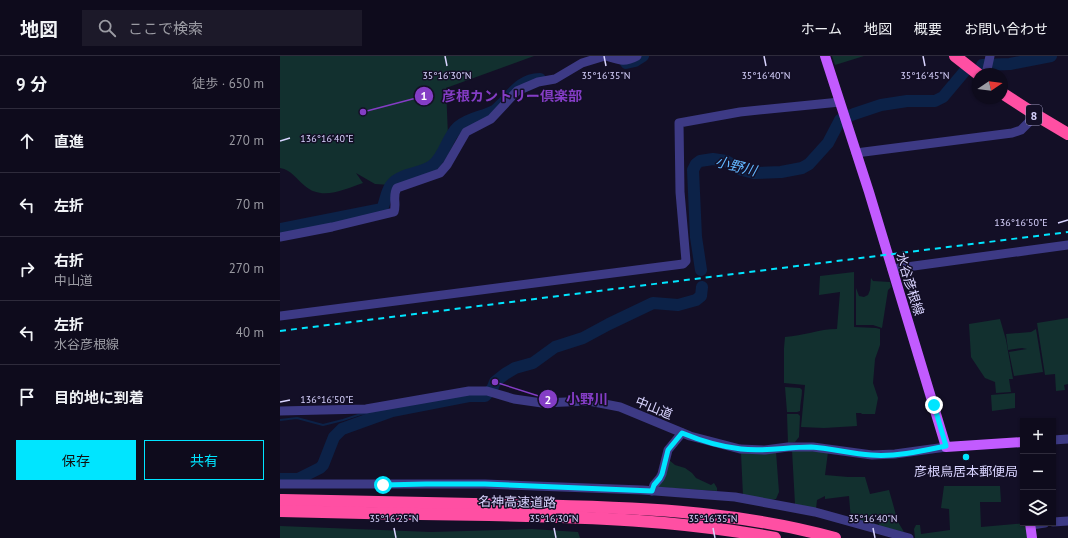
<!DOCTYPE html>
<html lang="ja">
<head>
<meta charset="utf-8">
<style>
  body { margin:0; font-family:"PT Sans","Noto Sans JP",sans-serif; background:#1c1929; color:#f1f3f6 }
  .controls { position:absolute; right:12px; bottom:12px; display:grid; overflow:hidden; border-radius:0px; box-shadow:0 1px 3px #0004 }
  .controls button { width:36px; height:36px; display:grid; place-items:center; padding:0; border:0; border-bottom:1px solid #2e2b3b; background:#0e0b1c; color:#f1f3f6; font:20px sans-serif }
  .compass { position:absolute; left:692px; top:12px; width:36px; height:36px; border-radius:50%; background:#0e0b1c; box-shadow:0 1px 3px #0004; rotate:77deg }
  .stop { position:absolute; width:12px; height:12px; margin:-9px; border:3px solid #00e5ff; border-radius:50%; background:#fff }
  .stop.end { background:#00e5ff; border-color:#fff; box-shadow:0 1px 4px #0008 }
  .list { margin:0; padding:0; list-style:none }
  h2 { display:flex; justify-content:space-between; align-items:center; height:52px; margin:0; padding:0 16px; font-size:17px }
  h2 small { font-size:13px; font-weight:400; color:#9b9ba3 }
  .list li { display:grid; grid-template-columns:26px 1fr auto; gap:12px; align-items:center; box-sizing:border-box; height:64px; padding:0 16px; border-top:1px solid #2e2b3b }
  .list b { display:block; font-size:15px; white-space:nowrap }
  .list p { margin:0; font-size:13px; white-space:nowrap; color:#9b9ba3 }
  .list em { font-size:13px; font-style:normal; color:#9b9ba3 }
  .actions { display:flex; gap:8px; padding:12px 16px }
  .actions a { flex:1; padding:9px 0; border:1px solid #00e5ff; border-radius:0px; text-align:center; font-size:14px; color:#00e5ff }
  .actions .main { background:#00e5ff; color:#111 }
  .icon { flex:none; width:22px; height:22px; fill:none; stroke:currentColor; stroke-width:2; stroke-linecap:round; stroke-linejoin:round }
  .map { position:relative; flex:none; width:788px; height:482px; overflow:hidden }
  header { display:flex; align-items:center; gap:24px; box-sizing:border-box; height:56px; padding:0 20px; background:#0e0b1c; border-bottom:1px solid #2e2b3b }
  header strong { font-size:19px }
  nav { display:flex; gap:22px; margin-inline-start:auto; font-size:14px }
  .search { width:280px; height:36px; background:#1c1929; display:flex; align-items:center; gap:10px; box-sizing:border-box; padding:0 14px; border-radius:0px; color:#9b9ba3; font-size:15px }
  main { display:flex }
  aside { flex:1; background:#0e0b1c }
  .map>svg:first-child { display:block }
  .green { fill:#12302f; fill-rule:evenodd }
  .lines { fill:none; stroke-linecap:round; stroke-linejoin:round }
  .stream { stroke:#0c2248; stroke-width:2 }
  .river { stroke:#0c2248; stroke-width:12 }
  .minor { stroke:#3d3a85; stroke-width:9 }
  .major { stroke:#c25bff; stroke-width:10 }
  .highway { stroke:#ff4fa3; stroke-width:12 }
  .rail { stroke:#00e5ff; stroke-width:2; stroke-dasharray:6 5; stroke-linecap:butt }
  .route { stroke:#00e5ff; stroke-width:5 }
  .ticks { fill:none; stroke:#d9d4ff; stroke-width:1.5 }
  .poi-dot { fill:#00e5ff; stroke:#130f26; stroke-width:1.5 }
  .labels { text-anchor:middle; dominant-baseline:central; stroke-width:3; stroke-linejoin:round; paint-order:stroke }
  .shield { fill:#130f26; stroke:#9e99be; stroke-width:1 }
  .shield-label { font-size:12px; font-weight:bold; fill:#d9d4ff }
  .street-label { font-size:13px; fill:#d9d4ff; stroke:#130f26 }
  .poi-label { font-size:13px; fill:#d9d4ff; stroke:#130f26 }
  .water-label { font-size:14px; font-style:italic; fill:#62b6ff; stroke:#130f26 }
  .ticks-label { font-size:10px; text-anchor:middle; fill:#d9d4ff; stroke:#130f26; stroke-width:3; stroke-linejoin:round; paint-order:stroke }
  .leader { fill:none; stroke:#843dc5; stroke-width:1.5 }
  .callout-dot { fill:#843dc5; stroke:#130f26; stroke-width:1.5 }
  .mark-label { font-size:12px; text-anchor:middle; font-weight:bold; fill:#fff }
  .callout-label { font-size:14px; text-anchor:middle; font-weight:bold; fill:#843dc5; stroke:#130f26; stroke-width:3; stroke-linejoin:round; paint-order:stroke }
</style>
</head>
<body>
<header>
<strong>地図</strong>
<div class="search"><svg class="icon" aria-label="search" viewBox="0 0 24 24"><circle cx="10" cy="10" r="6"/><path d="M15 15l6 6"/></svg>ここで検索</div>
<nav><a>ホーム</a><a>地図</a><a>概要</a><a>お問い合わせ</a></nav>
</header>
<main>
<aside>
<h2>9 分<small>徒歩 · 650 m</small></h2>
<ul class="list">
<li><svg class="icon" aria-label="ahead" viewBox="0 0 24 24"><path d="M12 20V5M6 11l6-6 6 6"/></svg><div><b>直進</b></div><em>270 m</em></li>
<li><svg class="icon" aria-label="left" viewBox="0 0 24 24"><path d="M17 20v-9H6M10 6l-5 5 5 5"/></svg><div><b>左折</b></div><em>70 m</em></li>
<li><svg class="icon" aria-label="right" viewBox="0 0 24 24"><path d="M7 20v-9h11M14 6l5 5-5 5"/></svg><div><b>右折</b><p>中山道</p></div><em>270 m</em></li>
<li><svg class="icon" aria-label="left" viewBox="0 0 24 24"><path d="M17 20v-9H6M10 6l-5 5 5 5"/></svg><div><b>左折</b><p>水谷彦根線</p></div><em>40 m</em></li>
<li><svg class="icon" aria-label="arrive" viewBox="0 0 24 24"><path d="M6 21V4h12l-3 4 3 4H6"/></svg><div><b>目的地に到着</b></div></li>
</ul>
<div class="actions"><a class="main">保存</a><a>共有</a></div>
</aside>
<div class="map">
<svg width="788" height="482" viewBox="0 0 788 482">
  <rect width="100%" height="100%" fill="#130f26"/>
  <g class="green">
    <path d="M 0,0 L 254,0 L 166,32 L 168,80 L 154,111 L 111,129 L 95,128 L 76,117 L 83,127 C 65,133 42,145 25,130 C 16,123 12,114 0,112 Z"/>
    <polygon points="552,0 584,0 555,9"/>
    <path d="M 574,216 L 574,271 L 596,272 L 600,273 L 600,289 L 595,303 L 593,327 L 598,342 L 595,358 L 582,358 L 581,357 L 576,357 L 577,370 L 544,372 L 521,371 L 525,329 L 504,327 L 504,292 L 505,281 C 523,280 539,273 557,273 L 560,236 L 539,239 L 540,220 Z"/>
    <polygon points="591,222 593,225 610,226 611,231 608,234 602,272 593,269 576,269 576,232 579,240 584,241 588,239 590,234"/>
    <polygon points="788,262 788,328 784,329 785,334 776,335 775,318 765,319 757,267"/>
    <polygon points="720,263 726,284 733,323 729,323 731,336 716,337 715,326 705,322 691,301 689,268"/>
    <polygon points="756,273 763,316 734,320 729,296 747,293 742,292 728,294 726,278 751,276"/>
    <path d="M 505,331 L 520,332 L 522,334 C 522,341 520,347 520,355 L 517,356 L 507,356 Z"/>
    <polygon points="735,337 735,352 712,355 711,339"/>
    <polygon points="507,358 518,358 520,360 519,381 515,386 508,387"/>
    <path d="M 512,394 L 548,396 L 545,419 L 568,421 L 585,421 L 590,438 L 609,434 L 618,466 L 624,476 L 571,464 L 569,440 L 545,443 L 545,440 L 537,444 L 536,453 L 515,448 ZM 597,461 L 599,469 L 583,464 Z"/>
    <polygon points="496,396 499,436 496,443 490,444 463,440 461,397"/>
    <polygon points="389,404 395,409 405,412 412,417 416,422 431,429 434,427 437,432 437,435 376,431"/>
    <polygon points="664,430 720,430 721,446 700,446 701,471 747,467 750,482 635,482 634,473 636,469 640,469 641,478 670,474 669,453 661,452"/>
    <polygon points="0,470 151,476 252,473 298,476 300,482 0,482"/>
  </g>
  <g class="lines">
    <polyline class="stream" points="0,364 17,362 43,369 63,364 81,358 112,355"/>
    <g class="river">
      <polyline points="346,7 355,5 363,0"/>
      <polyline points="702,9 730,8 771,0"/>
      <path d="M 0,173 L 102,153 C 106,145 106,134 112,128 C 121,117 142,118 153,109 C 165,99 167,81 178,71 C 188,62 203,61 214,55 C 218,53 220,49 223,47 C 234,35 243,23 260,23"/>
      <polyline points="421,214 416,181 413,114 416,108 420,105 433,103 446,105 462,114 474,117 501,116 522,112 529,108 548,87 560,64 574,58 601,49 627,45 655,45 663,41 684,16"/>
      <polyline points="0,423 18,423 40,412 43,409 54,381 62,373 112,355 189,340 205,340 212,333 215,326 225,318 235,312 253,307 275,291 303,282 329,268 373,247 398,249 416,244 421,240 422,231"/>
    </g>
    <g class="minor">
      <path d="M 326,0 C 339,4 344,7 357,0"/>
      <polyline points="706,18 710,0"/>
      <polyline points="576,97 732,77 741,74 756,59"/>
      <path d="M 0,181 L 52,171 L 114,156 C 117,148 112,140 117,132 L 160,117 L 167,109 L 186,76 L 211,63 L 237,35 L 258,26 L 275,23 L 302,7 L 325,0"/>
      <polyline points="612,213 788,189"/>
      <polyline points="0,260 403,208 406,205 400,136 399,67 460,56 560,46"/>
      <polyline points="0,355 86,353 189,335 207,335 234,343 262,347 309,345 340,351 410,380 460,393 485,394 508,391 533,391 592,399 615,398 666,391"/>
      <polyline points="773,384 788,383"/>
      <polyline points="0,428 205,428 362,434 455,441 535,456 629,482"/>
      <polyline points="372,435 374,429 380,422 382,418 388,394 402,377"/>
      <polyline points="773,466 788,465"/>
      <polyline points="751,469 765,467"/>
    </g>
    <g class="major">
      <polyline points="545,0 589,136 666,391 743,386"/>
      <polyline points="750,467 752,482"/>
    </g>
    <g class="highway">
      <polyline points="675,0 698,18"/>
      <polyline points="722,37 756,59 788,78"/>
      <path d="M 0,444 C 81,445 162,447 242,449 C 347,451 454,454 555,482"/>
      <path d="M 0,455 C 70,457 139,458 209,459 C 305,461 401,464 495,482"/>
    </g>
    <polyline class="rail" points="0,275 788,176"/>
  </g>
  <g class="lines">
    <path class="route" d="M 103,429 L 146,428 L 205,428 L 372,435 L 374,429 L 380,422 L 382,418 L 388,394 L 402,377 C 419,384 443,391 461,393 C 484,396 507,391 531,391 C 551,392 571,398 591,399 C 616,401 642,395 666,390 L 654,349"/>
  </g>
  <path class="ticks" d="M 165,0 L 167,10M 324,0 L 326,10M 484,0 L 486,10M 643,0 L 645,10M 0,85 L 10,82M 778,167 L 788,164M 0,346 L 10,344M 114,472 L 116,482M 274,472 L 276,482M 433,472 L 435,482M 593,472 L 595,482"/>
  <circle class="poi-dot" cx="686" cy="401" r="4"/>
  <g class="labels">
    <rect class="shield" x="746" y="49" width="16" height="20" rx="3"/>
    <g class="shield-label">
      <text x="754" y="59">8</text>
    </g>
    <g class="street-label">
      <text transform="translate(630 228) rotate(73)">水谷彦根線</text>
      <text transform="translate(374 352) rotate(22)">中山道</text>
      <text transform="translate(237 446) rotate(1)">名神高速道路</text>
    </g>
    <g class="poi-label">
      <text x="686" y="415">彦根鳥居本郵便局</text>
    </g>
    <g class="water-label">
      <text transform="translate(456 110) rotate(14)">小野川</text>
    </g>
  </g>
  <g class="ticks-label">
    <text x="167" y="23">35°16'30"N</text>
    <text x="326" y="23">35°16'35"N</text>
    <text x="486" y="23">35°16'40"N</text>
    <text x="645" y="23">35°16'45"N</text>
    <text x="47" y="86">136°16'40"E</text>
    <text x="741" y="170">136°16'50"E</text>
    <text x="47" y="347">136°16'50"E</text>
    <text x="114" y="466">35°16'25"N</text>
    <text x="274" y="466">35°16'30"N</text>
    <text x="433" y="466">35°16'35"N</text>
    <text x="593" y="466">35°16'40"N</text>
  </g>
  <path class="leader" d="M83 56L144 40M215 326L268 343"/>
  <g class="callout-dot">
    <circle cx="83" cy="56" r="4"/>
    <circle cx="215" cy="326" r="4"/>
    <circle cx="144" cy="40" r="10"/>
    <circle cx="268" cy="343" r="10"/>
  </g>
  <g class="mark-label">
    <text x="144" y="44">1</text>
    <text x="268" y="348">2</text>
  </g>
  <g class="callout-label">
    <text x="232" y="45">彦根カントリー倶楽部</text>
    <text x="307" y="348">小野川</text>
  </g>
</svg>
<div class="controls">
<button>+</button>
<button>−</button>
<button><svg class="icon" aria-label="layers" viewBox="0 0 24 24"><path d="M12 4l9 5-9 5-9-5zM3 14l9 5 9-5"/></svg></button>
</div>
<svg class="compass" viewBox="-18 -18 36 36"><path d="M0-13l5 13h-10z" fill="#e53935"/><path d="M0 13l5-13h-10z" fill="#9b9ba3"/></svg>
<div class="stop" style="left:103px;top:429px"></div>
<div class="stop end" style="left:654px;top:349px"></div>
</div>
</main>
</body>
</html>
